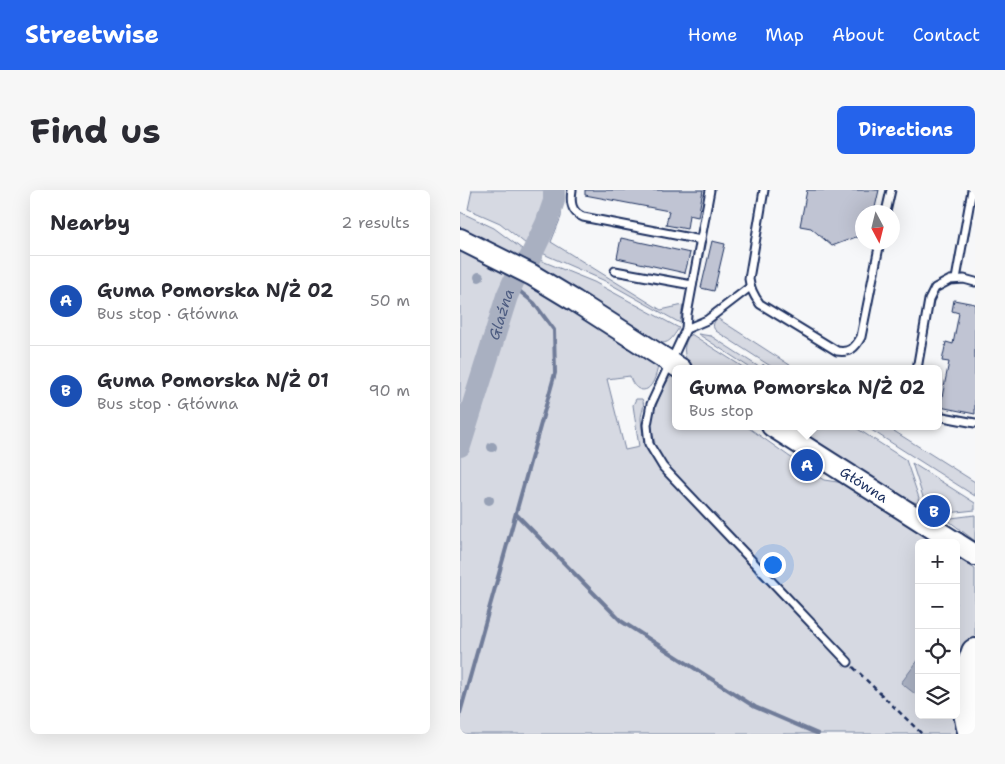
<!DOCTYPE html>
<html lang="en">
<head>
<meta charset="utf-8">
<style>
  body { margin:0; font-family:"Shantell Sans",sans-serif; background:#f7f7f7; color:#2b2b33 }
  .controls { position:absolute; right:15px; bottom:15px; display:grid; overflow:hidden; border-radius:8px; box-shadow:0 5px 20px #0002 }
  .controls button { width:45px; height:45px; display:grid; place-items:center; padding:0; border:0; border-bottom:1px solid #e1e1e2; background:#fff; color:#2b2b33; font:25px sans-serif }
  .compass { position:absolute; left:395px; top:15px; width:45px; height:45px; border-radius:50%; background:#fff; box-shadow:0 5px 20px #0002; rotate:173deg }
  .you { position:absolute; left:312px; top:374px; width:18px; height:18px; margin:-12px; border:4px solid #fff; border-radius:50%; background:#1a73e8; box-shadow:0 0 0 8px #1a73e833 }
  .badge { display:grid; place-items:center; width:32px; height:32px; border-radius:50%; background:#2563eb; color:#fff; font-size:16px; font-weight:700 }
  .pin { position:absolute; translate:-50% -50%; border:2px solid #fff; box-shadow:0 1px 5px #0006 }
  .popup { position:absolute; left:212px; top:175px; width:270px; height:65px; box-sizing:border-box; display:grid; place-content:center; border-radius:8px; background:#fff; filter:drop-shadow(0 1px 4px #0005); font-size:16px; white-space:nowrap; color:#7c7c81 }
  .popup b { font-size:19px; color:#2b2b33 }
  .popup::after { content:''; position:absolute; left:50%; top:100%; margin-left:-10px; border:10px solid transparent; border-top-color:#fff }
  .list { margin:0; padding:0; list-style:none }
  h2 { display:flex; justify-content:space-between; align-items:center; height:65px; margin:0; padding:0 20px; font-size:21px }
  h2 small { font-size:16px; font-weight:400; color:#7c7c81 }
  .list li { display:grid; grid-template-columns:32px 1fr auto; gap:15px; align-items:center; box-sizing:border-box; height:90px; padding:0 20px; border-top:1px solid #e1e1e2 }
  .list b { display:block; font-size:19px; white-space:nowrap }
  .list p { margin:0; font-size:16px; white-space:nowrap; color:#7c7c81 }
  .list em { font-size:16px; font-style:normal; color:#7c7c81 }
  .icon { flex:none; width:28px; height:28px; fill:none; stroke:currentColor; stroke-width:2; stroke-linecap:round; stroke-linejoin:round }
  .map { position:relative; flex:none; width:515px; height:544px; overflow:hidden; border-radius:8px }
  header { display:flex; align-items:center; gap:30px; box-sizing:border-box; height:70px; padding:0 25px; background:#2563eb; color:#fff }
  header strong { font-size:24px }
  nav { display:flex; gap:28px; margin-inline-start:auto; font-size:18px }
  .intro { display:flex; align-items:center; justify-content:space-between; box-sizing:border-box; height:120px; padding:0 30px }
  h1 { margin:0; font-size:35px }
  .button { padding:12px 22px; border-radius:8px; background:#2563eb; color:#fff; font-size:18px; font-weight:700 }
  main { display:flex; gap:30px; padding:0 30px }
  aside { flex:1; background:#fff; border-radius:8px; box-shadow:0 5px 20px #0002 }
  .map>svg:first-child { display:block }
  .green { fill:#d6d9e2; stroke:#7884a0 }
  .water { fill:#a9b0c1; stroke:#707c99 }
  .lines { fill:none; stroke-linecap:round; stroke-linejoin:round }
  .stream { stroke:#707c99; stroke-width:4 }
  .river { stroke:#a9b0c1; stroke-width:22 }
  .building { fill:#c0c4d3; stroke:#1b2f5e }
  .lane-casing { stroke:#1b2f5e; stroke-width:11 }
  .secondary-casing { stroke:#1b2f5e; stroke-width:24 }
  .highway-casing { stroke:#1b2f5e; stroke-width:30 }
  .path { stroke:#1b2f5e; stroke-width:2.5; stroke-dasharray:5 4; stroke-linecap:butt }
  .lane { stroke:#fff; stroke-width:7 }
  .secondary { stroke:#fff; stroke-width:20 }
  .highway { stroke:#fff; stroke-width:26 }
  .tree { fill:#97a1b6 }
  .labels { text-anchor:middle; dominant-baseline:central; stroke-width:4; stroke-linejoin:round; paint-order:stroke }
  .street-label { font-size:14px; fill:#1b2f5e; stroke:#fff }
  .water-label { font-size:15px; font-style:italic; fill:#4d5c81; stroke:#fff }
</style>
</head>
<body>
<header>
<strong>Streetwise</strong>
<nav><a>Home</a><a>Map</a><a>About</a><a>Contact</a></nav>
</header>
<div class="intro"><h1>Find us</h1><a class="button">Directions</a></div>
<main>
<aside>
<h2>Nearby<small>2 results</small></h2>
<ul class="list">
<li><span class="badge" style="background:#1a4fb4">A</span><div><b>Guma Pomorska N/Ż 02</b><p>Bus stop · Główna</p></div><em>50 m</em></li>
<li><span class="badge" style="background:#1a4fb4">B</span><div><b>Guma Pomorska N/Ż 01</b><p>Bus stop · Główna</p></div><em>90 m</em></li>
</ul>
</aside>
<div class="map">
<svg width="515" height="544" viewBox="0 0 515 544">
  <rect width="100%" height="100%" fill="#f6f7f9"/>
  <filter id="ink" filterUnits="userSpaceOnUse"><feTurbulence type="fractalNoise" baseFrequency=".02" numOctaves="2"/><feDisplacementMap in="SourceGraphic" scale="10" xChannelSelector="R" yChannelSelector="G"/><feConvolveMatrix kernelMatrix="1 2 1 2 8 2 1 2 1" color-interpolation-filters="sRGB"/></filter>
  <g filter="url(#ink)">
    <g class="green">
      <polygon points="12,0 103,0 101,27 91,52 201,120 223,115 220,133 143,90 88,66 66,54 40,33 8,19"/>
      <path d="M 0,22 L 34,38 L 62,59 L 82,71 L 134,92 L 219,138 C 210,151 209,155 193,152 L 0,41 Z"/>
      <path d="M 0,57 L 35,73 L 198,173 C 198,180 194,195 187,199 C 178,203 171,193 170,186 L 147,189 L 165,260 L 179,257 L 173,215 L 176,209 L 182,209 C 186,216 181,222 181,229 C 182,238 183,247 184,255 L 195,253 C 193,246 191,237 192,229 C 193,222 206,189 212,186 C 213,186 214,186 216,186 L 216,236 L 286,236 L 340,274 L 336,279 L 347,286 L 350,282 L 364,290 L 384,293 L 475,353 L 459,353 L 459,525 L 496,525 L 496,367 L 515,379 L 515,444 L 504,465 L 504,544 L 0,544 Z"/>
      <path d="M 257,128 L 336,179 L 315,179 L 256,141 C 252,137 253,133 257,128 Z"/>
      <path d="M 231,144 L 286,179 L 234,179 C 223,170 221,155 231,144 Z"/>
      <polygon points="238,144 251,146 299,177 298,179 292,179"/>
      <polygon points="326,236 393,236 446,270 459,308 457,313 426,301"/>
      <polygon points="405,236 426,236 515,292 515,306"/>
      <polygon points="452,273 515,313 515,320 488,323 464,310"/>
      <polygon points="515,325 515,351 489,331 491,328"/>
    </g>
    <polygon class="water" points="459,469 459,507 441,493"/>
    <g class="lines">
      <g class="stream">
        <polyline points="0,237 5,239"/>
        <polyline points="56,324 161,431 295,517 358,544"/>
        <polyline points="0,523 95,183 94,140 74,113 52,95"/>
      </g>
      <path class="river" id="s1" d="M 0,256 L 47,106 L 55,88 L 70,68 L 86,34 L 94,11 L 94,0"/>
    </g>
    <g class="building">
      <polygon points="125,0 243,0 238,27 229,25 227,39 206,35 209,21 125,5"/>
      <polygon points="347,0 419,0 414,22 402,22 402,49 396,47 372,56 351,38 340,36"/>
      <polygon points="161,48 230,63 225,83 157,68"/>
      <polygon points="252,51 265,54 254,101 241,98"/>
      <polygon points="494,110 515,114 515,224 480,217 489,172 482,171 486,152 493,154 499,123 492,121"/>
    </g>
    <g class="lines">
      <defs>
        <g id="lane">
          <path d="M 112,0 C 110,12 111,22 123,27 L 241,50"/>
          <polyline points="250,0 227,124 226,139 191,214 187,235 189,254 203,277 388,472"/>
          <path d="M 304,0 L 289,89 C 290,99 294,106 300,114 L 377,161 C 390,163 395,158 401,147 L 420,52"/>
          <polyline points="426,22 431,0"/>
          <polyline points="155,81 232,95"/>
          <polyline points="496,89 512,0"/>
          <polyline points="226,139 247,130 290,97"/>
          <polyline points="457,179 469,110 475,98 490,90 504,89 515,92"/>
          <polyline points="478,226 515,233"/>
        </g>
        <g id="secondary">
          <polyline points="0,49 72,85 115,111 221,179"/>
          <path id="s2" d="M 312,236 L 496,353"/>
          <polyline points="496,353 515,365"/>
        </g>
        <path id="highway" d="M 512,544 C 503,516 504,489 515,462"/>
      </defs>
      <use href="#lane" class="lane-casing"/>
      <use href="#secondary" class="secondary-casing"/>
      <use href="#highway" class="highway-casing"/>
      <g class="path">
        <polyline points="301,179 304,175"/>
        <polyline points="393,477 462,544"/>
      </g>
      <use href="#lane" class="lane"/>
      <use href="#secondary" class="secondary"/>
      <use href="#highway" class="highway"/>
    </g>
    <g class="tree">
      <circle cx="19" cy="87" r="5"/>
      <circle cx="32" cy="257" r="5"/>
      <circle cx="29" cy="310" r="5"/>
    </g>
  </g>
  <g class="labels">
    <g class="street-label">
      <text stroke="none"><textPath href="#s2" startOffset="109">Główna</textPath></text>
    </g>
    <g class="water-label">
      <text stroke="none"><textPath href="#s1" startOffset="138">Glaźna</textPath></text>
    </g>
  </g>
</svg>
<div class="controls">
<button>+</button>
<button>−</button>
<button><svg class="icon" aria-label="locate" viewBox="0 0 24 24"><circle cx="12" cy="12" r="6"/><path d="M12 2v4M12 18v4M2 12h4M18 12h4"/></svg></button>
<button><svg class="icon" aria-label="layers" viewBox="0 0 24 24"><path d="M12 4l9 5-9 5-9-5zM3 14l9 5 9-5"/></svg></button>
</div>
<svg class="compass" viewBox="-18 -18 36 36"><path d="M0-13l5 13h-10z" fill="#e53935"/><path d="M0 13l5-13h-10z" fill="#7c7c81"/></svg>
<div class="you"></div>
<div class="pin badge" style="left:347px;top:275px;background:#1a4fb4">A</div>
<div class="popup"><b>Guma Pomorska N/Ż 02</b>Bus stop</div>
<div class="pin badge" style="left:474px;top:321px;background:#1a4fb4">B</div>
</div>
</main>
</body>
</html>
